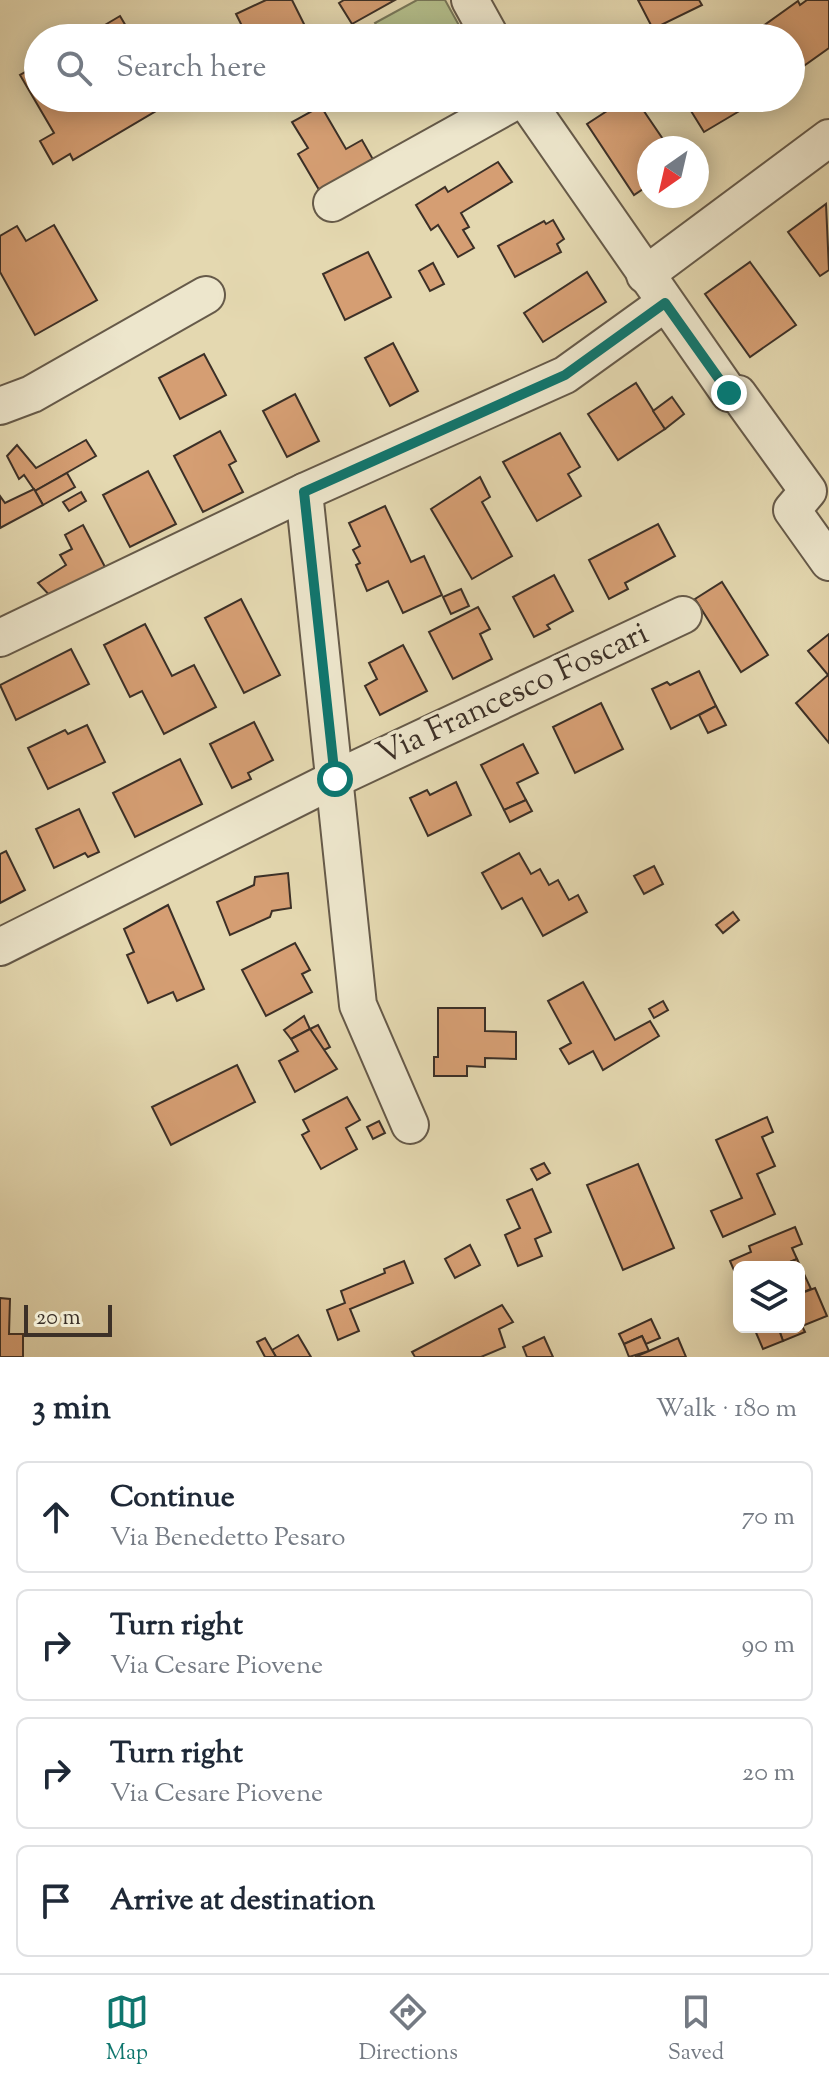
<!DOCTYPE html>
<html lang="en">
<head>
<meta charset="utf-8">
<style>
  body { margin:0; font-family:"Sorts Mill Goudy",serif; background:#f2f2f3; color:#1f2937 }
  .controls { position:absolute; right:24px; bottom:24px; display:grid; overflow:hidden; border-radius:12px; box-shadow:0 4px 20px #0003 }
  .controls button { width:72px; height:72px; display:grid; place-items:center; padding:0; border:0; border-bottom:2px solid #e0e1e3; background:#fff; color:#1f2937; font:40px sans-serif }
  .compass { position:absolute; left:637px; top:136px; width:72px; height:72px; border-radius:50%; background:#fff; box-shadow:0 4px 20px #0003; rotate:214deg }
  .scale { position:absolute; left:24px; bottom:20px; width:88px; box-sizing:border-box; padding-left:8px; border:4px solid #3c3027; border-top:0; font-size:22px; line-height:28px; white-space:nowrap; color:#3c3027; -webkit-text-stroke:6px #ede6cc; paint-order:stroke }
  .stop { position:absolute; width:24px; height:24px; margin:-18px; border:6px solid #0f766e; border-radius:50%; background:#fff }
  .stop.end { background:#0f766e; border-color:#fff; box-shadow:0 2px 8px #0008 }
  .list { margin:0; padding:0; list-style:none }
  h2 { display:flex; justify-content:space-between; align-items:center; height:104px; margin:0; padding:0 32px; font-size:34px }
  h2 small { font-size:26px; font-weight:400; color:#747a83 }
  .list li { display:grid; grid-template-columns:52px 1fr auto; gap:24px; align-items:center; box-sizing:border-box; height:112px; margin:0 16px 16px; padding:0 16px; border:2px solid #e0e1e3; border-radius:12px }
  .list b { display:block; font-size:30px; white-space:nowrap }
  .list p { margin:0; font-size:26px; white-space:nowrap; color:#747a83 }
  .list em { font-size:26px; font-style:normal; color:#747a83 }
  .icon { flex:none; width:44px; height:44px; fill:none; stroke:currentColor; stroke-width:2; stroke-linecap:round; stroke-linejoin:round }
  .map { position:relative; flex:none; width:829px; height:1357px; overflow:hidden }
  .search { position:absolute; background:#fff; box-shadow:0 4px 20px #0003; left:24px; right:24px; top:24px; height:88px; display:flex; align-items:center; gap:20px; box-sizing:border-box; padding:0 28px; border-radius:44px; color:#747a83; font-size:30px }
  .sheet { height:616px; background:#fff }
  nav { display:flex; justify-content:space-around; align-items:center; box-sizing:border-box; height:112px; border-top:2px solid #e0e1e3; background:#fff; font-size:22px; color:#747a83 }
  nav a { display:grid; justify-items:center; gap:4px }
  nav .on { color:#0f766e }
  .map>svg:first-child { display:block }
  .green { fill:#b4bf8c; stroke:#78785a; stroke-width:2 }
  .building { fill:#d59e73; stroke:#3c3027; stroke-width:2 }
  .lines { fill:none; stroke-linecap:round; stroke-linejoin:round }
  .minor-casing { stroke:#665a49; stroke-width:40 }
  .minor { stroke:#ede6cc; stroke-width:36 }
  .route { stroke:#0f766e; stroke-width:10 }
  .labels { text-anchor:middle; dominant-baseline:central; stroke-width:7; stroke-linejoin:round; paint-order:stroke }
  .street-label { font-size:32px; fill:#3c3027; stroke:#ede6cc }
</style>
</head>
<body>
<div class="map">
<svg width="829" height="1357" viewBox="0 0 829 1357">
  <rect width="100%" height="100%" fill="#e4d8b0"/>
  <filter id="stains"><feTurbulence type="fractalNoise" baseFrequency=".0025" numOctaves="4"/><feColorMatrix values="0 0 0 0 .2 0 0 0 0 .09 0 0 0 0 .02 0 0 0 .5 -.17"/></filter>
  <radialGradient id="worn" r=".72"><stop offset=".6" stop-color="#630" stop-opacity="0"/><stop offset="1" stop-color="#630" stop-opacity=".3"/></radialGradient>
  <polygon class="green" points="417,0 445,0 466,38 383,38 375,23"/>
  <g class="building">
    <polygon points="266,0 292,0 311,38 248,38 236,14"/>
    <polygon points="344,0 395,0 352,24 339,3"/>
    <polygon points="638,0 699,0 702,5 653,29"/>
    <polygon points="807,0 829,0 829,48 791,75 791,38 761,38 756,31 798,1 800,5"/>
    <polygon points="120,16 133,38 83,38"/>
    <polygon points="38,65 38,98 168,98 159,104 161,108 73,160 70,154 53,164 40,141 54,133 20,75"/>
    <polygon points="627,98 635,98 669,148 649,148 649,185 634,195 587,124"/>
    <polygon points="683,98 750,98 753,103 704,132"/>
    <polygon points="321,106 346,149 362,140 379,170 325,200 298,154 308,148 292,122"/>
    <polygon points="498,162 512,182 461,213 469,227 463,230 474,248 458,257 438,225 431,230 416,205 445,187 448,192"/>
    <polygon points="826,204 829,270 820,276 788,232"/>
    <polygon points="553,220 564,239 557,244 561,252 515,277 498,246 544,221 546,224"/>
    <polygon points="54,225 97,300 35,335 0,272 0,236 17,226 26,241"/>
    <polygon points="368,252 391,297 345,320 323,274"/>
    <polygon points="750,262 796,325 750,357 705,294"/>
    <polygon points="433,263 444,284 430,291 419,271"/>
    <polygon points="587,272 606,302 543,342 524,313"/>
    <polygon points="393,343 418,391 390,406 365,358"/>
    <polygon points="204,354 226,395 180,419 159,378"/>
    <polygon points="636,383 665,429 618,460 588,414"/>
    <polygon points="295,394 319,441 287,457 263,411"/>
    <polygon points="672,397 684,414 665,429 653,411"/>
    <polygon points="220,431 236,461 229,465 243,492 203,512 174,456"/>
    <polygon points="560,433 580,467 568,474 581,496 537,521 503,462"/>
    <polygon points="86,440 96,456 35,491 24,475 19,479 7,456 17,445 36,468"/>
    <polygon points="148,471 176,524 130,547 103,495"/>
    <polygon points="67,473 75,487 43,505 35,491"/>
    <polygon points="480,477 490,497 482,502 512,556 472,579 431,509"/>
    <polygon points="34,489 43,505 0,528 0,496 5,503"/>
    <polygon points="81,492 86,501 69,511 63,502"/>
    <polygon points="385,506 411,562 424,556 442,595 403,613 388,581 367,591 356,565 360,563 353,550 360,546 349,523"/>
    <polygon points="658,524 675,556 625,583 628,589 609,599 589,560"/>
    <polygon points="83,525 105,567 53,599 38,583 66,565 60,555 72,549 65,535"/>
    <polygon points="554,575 573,611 547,625 550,629 534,637 513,597"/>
    <polygon points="722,582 768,655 741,672 695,599"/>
    <polygon points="461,589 469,606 451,614 443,597"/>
    <polygon points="241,599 280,675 244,693 205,618"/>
    <polygon points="478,607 490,629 480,634 492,659 453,679 429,632"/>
    <polygon points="145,624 172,676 194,665 216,707 164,734 142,691 130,697 104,645"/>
    <polygon points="829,634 829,674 828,675 808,651"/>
    <polygon points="403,645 427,691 380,715 365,686 377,679 369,663"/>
    <polygon points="71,649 89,684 16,720 0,685"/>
    <polygon points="699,671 716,706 671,729 652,689 667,682 670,685"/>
    <polygon points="828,675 829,677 829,743 796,703"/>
    <polygon points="601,703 623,749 575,773 553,727"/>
    <polygon points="716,706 726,725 708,733 699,715"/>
    <polygon points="254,722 273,760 248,773 251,779 232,788 210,744"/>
    <polygon points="87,725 105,762 48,789 28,748 65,730 68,734"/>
    <polygon points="523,744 538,773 517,783 526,800 504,810 481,765"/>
    <polygon points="180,759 202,804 135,837 113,793"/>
    <polygon points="456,782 471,815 428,836 410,798 427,790 430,795"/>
    <polygon points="526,800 532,811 510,822 504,810"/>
    <polygon points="79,809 99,852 88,857 85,853 54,868 36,829"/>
    <polygon points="6,851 25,890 0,903 0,854"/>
    <polygon points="519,853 531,874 540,869 549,885 558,880 569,900 578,895 587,912 543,936 522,898 502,909 482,873"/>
    <polygon points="654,866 663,884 644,894 634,876"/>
    <polygon points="288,873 291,908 272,911 270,917 230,935 217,902 254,885 255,877"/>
    <polygon points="168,905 204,989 177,1001 173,992 148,1003 127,955 134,952 124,929"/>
    <polygon points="733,912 739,920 723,933 716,925"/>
    <polygon points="295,943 310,970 302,974 312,992 266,1016 242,970"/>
    <polygon points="583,982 615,1040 650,1021 659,1036 603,1070 593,1051 569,1064 560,1049 571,1043 548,1001"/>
    <polygon points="663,1001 668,1010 654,1018 649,1009"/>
    <polygon points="438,1008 485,1008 485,1031 516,1032 516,1059 485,1058 485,1067 467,1066 467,1076 434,1076 434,1057 438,1057"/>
    <polygon points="304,1016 310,1029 291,1039 284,1030"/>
    <polygon points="318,1025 330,1047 326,1049 322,1050 310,1029"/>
    <polygon points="310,1029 337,1069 295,1092 279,1061 298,1051 291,1039"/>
    <polygon points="237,1065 255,1102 171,1145 152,1107"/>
    <polygon points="347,1097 360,1120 346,1128 357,1149 321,1169 302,1135 309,1131 303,1120"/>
    <polygon points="767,1117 773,1132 762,1137 775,1166 757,1174 775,1214 723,1237 711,1211 742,1198 716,1140"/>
    <polygon points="379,1121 385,1133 373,1139 367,1127"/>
    <polygon points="544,1163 550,1173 537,1180 531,1169"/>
    <polygon points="638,1164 674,1248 623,1270 587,1185"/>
    <polygon points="532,1189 551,1232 535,1239 542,1256 518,1266 505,1235 520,1228 507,1200"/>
    <polygon points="795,1227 802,1244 792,1248 797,1259 778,1267 739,1267 739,1282 730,1261 751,1252 749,1246"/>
    <polygon points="470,1245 480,1265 455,1278 445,1259"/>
    <polygon points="797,1259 811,1289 799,1294 799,1267 778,1267"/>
    <polygon points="404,1261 413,1283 350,1309 359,1331 338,1340 327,1310 345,1303 341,1291 385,1273 384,1269"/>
    <polygon points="815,1288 827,1316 802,1326 805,1332 783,1341 778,1327 799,1327 799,1294"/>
    <polygon points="0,1298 10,1299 9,1334 23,1334 23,1357 0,1357"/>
    <polygon points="502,1305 513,1322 499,1329 505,1347 481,1357 415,1357 412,1352"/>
    <polygon points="651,1319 660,1338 646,1344 642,1336 624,1344 619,1334"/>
    <polygon points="778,1327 783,1341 763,1349 754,1328"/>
    <polygon points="298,1335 311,1357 276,1357 272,1350"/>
    <polygon points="642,1336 649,1351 629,1357 624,1344"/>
    <polygon points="544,1337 553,1357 527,1357 523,1347"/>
    <polygon points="265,1338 272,1350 276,1357 265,1357 257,1342"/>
    <polygon points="678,1338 686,1357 635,1357 649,1351"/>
  </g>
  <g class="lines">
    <defs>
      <g id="minor">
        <polyline points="470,0 491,38"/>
        <polyline points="524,98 729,393 738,394 808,491 792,510 829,562"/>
        <polyline points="332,203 521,98"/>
        <polyline points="645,275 829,138"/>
        <polyline points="0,406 32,394 206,295"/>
        <polyline points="304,492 358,1005 410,1125"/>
        <polyline points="0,638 304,492 565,375 665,303"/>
        <polyline points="0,947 335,779 683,615"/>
      </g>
    </defs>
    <use href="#minor" class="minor-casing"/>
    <use href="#minor" class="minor"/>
  </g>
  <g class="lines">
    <polyline class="route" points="335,779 304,492 565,375 665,303 729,393"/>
  </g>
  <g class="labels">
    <g class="street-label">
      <text transform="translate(513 695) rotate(-25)">Via Francesco Foscari</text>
    </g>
  </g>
  <rect width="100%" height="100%" filter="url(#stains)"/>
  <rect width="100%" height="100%" fill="url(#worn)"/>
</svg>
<div class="controls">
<button><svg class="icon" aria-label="layers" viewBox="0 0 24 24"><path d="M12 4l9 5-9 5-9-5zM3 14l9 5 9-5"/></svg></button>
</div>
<svg class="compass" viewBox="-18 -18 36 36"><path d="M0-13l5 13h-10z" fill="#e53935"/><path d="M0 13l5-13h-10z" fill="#747a83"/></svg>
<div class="scale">20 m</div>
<div class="stop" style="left:335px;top:779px"></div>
<div class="stop end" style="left:729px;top:393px"></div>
<div class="search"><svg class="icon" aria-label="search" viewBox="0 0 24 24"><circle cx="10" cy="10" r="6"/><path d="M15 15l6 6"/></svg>Search here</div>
</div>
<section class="sheet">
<h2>3 min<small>Walk · 180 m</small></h2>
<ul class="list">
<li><svg class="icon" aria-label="ahead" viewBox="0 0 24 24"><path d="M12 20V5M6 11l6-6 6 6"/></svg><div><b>Continue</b><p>Via Benedetto Pesaro</p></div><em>70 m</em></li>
<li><svg class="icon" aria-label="right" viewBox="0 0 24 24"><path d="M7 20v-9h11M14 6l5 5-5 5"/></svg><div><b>Turn right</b><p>Via Cesare Piovene</p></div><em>90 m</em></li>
<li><svg class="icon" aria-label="right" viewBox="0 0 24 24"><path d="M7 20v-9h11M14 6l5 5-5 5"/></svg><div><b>Turn right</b><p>Via Cesare Piovene</p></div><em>20 m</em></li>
<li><svg class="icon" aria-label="arrive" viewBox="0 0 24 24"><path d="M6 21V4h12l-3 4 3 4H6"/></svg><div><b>Arrive at destination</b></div></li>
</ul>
</section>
<nav>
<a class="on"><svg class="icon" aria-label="map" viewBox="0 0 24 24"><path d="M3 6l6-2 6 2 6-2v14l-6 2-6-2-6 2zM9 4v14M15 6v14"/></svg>Map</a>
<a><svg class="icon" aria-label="directions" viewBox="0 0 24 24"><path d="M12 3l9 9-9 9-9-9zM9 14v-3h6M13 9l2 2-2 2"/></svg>Directions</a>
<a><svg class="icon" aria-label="saved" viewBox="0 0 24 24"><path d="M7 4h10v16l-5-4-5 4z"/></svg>Saved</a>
</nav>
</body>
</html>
